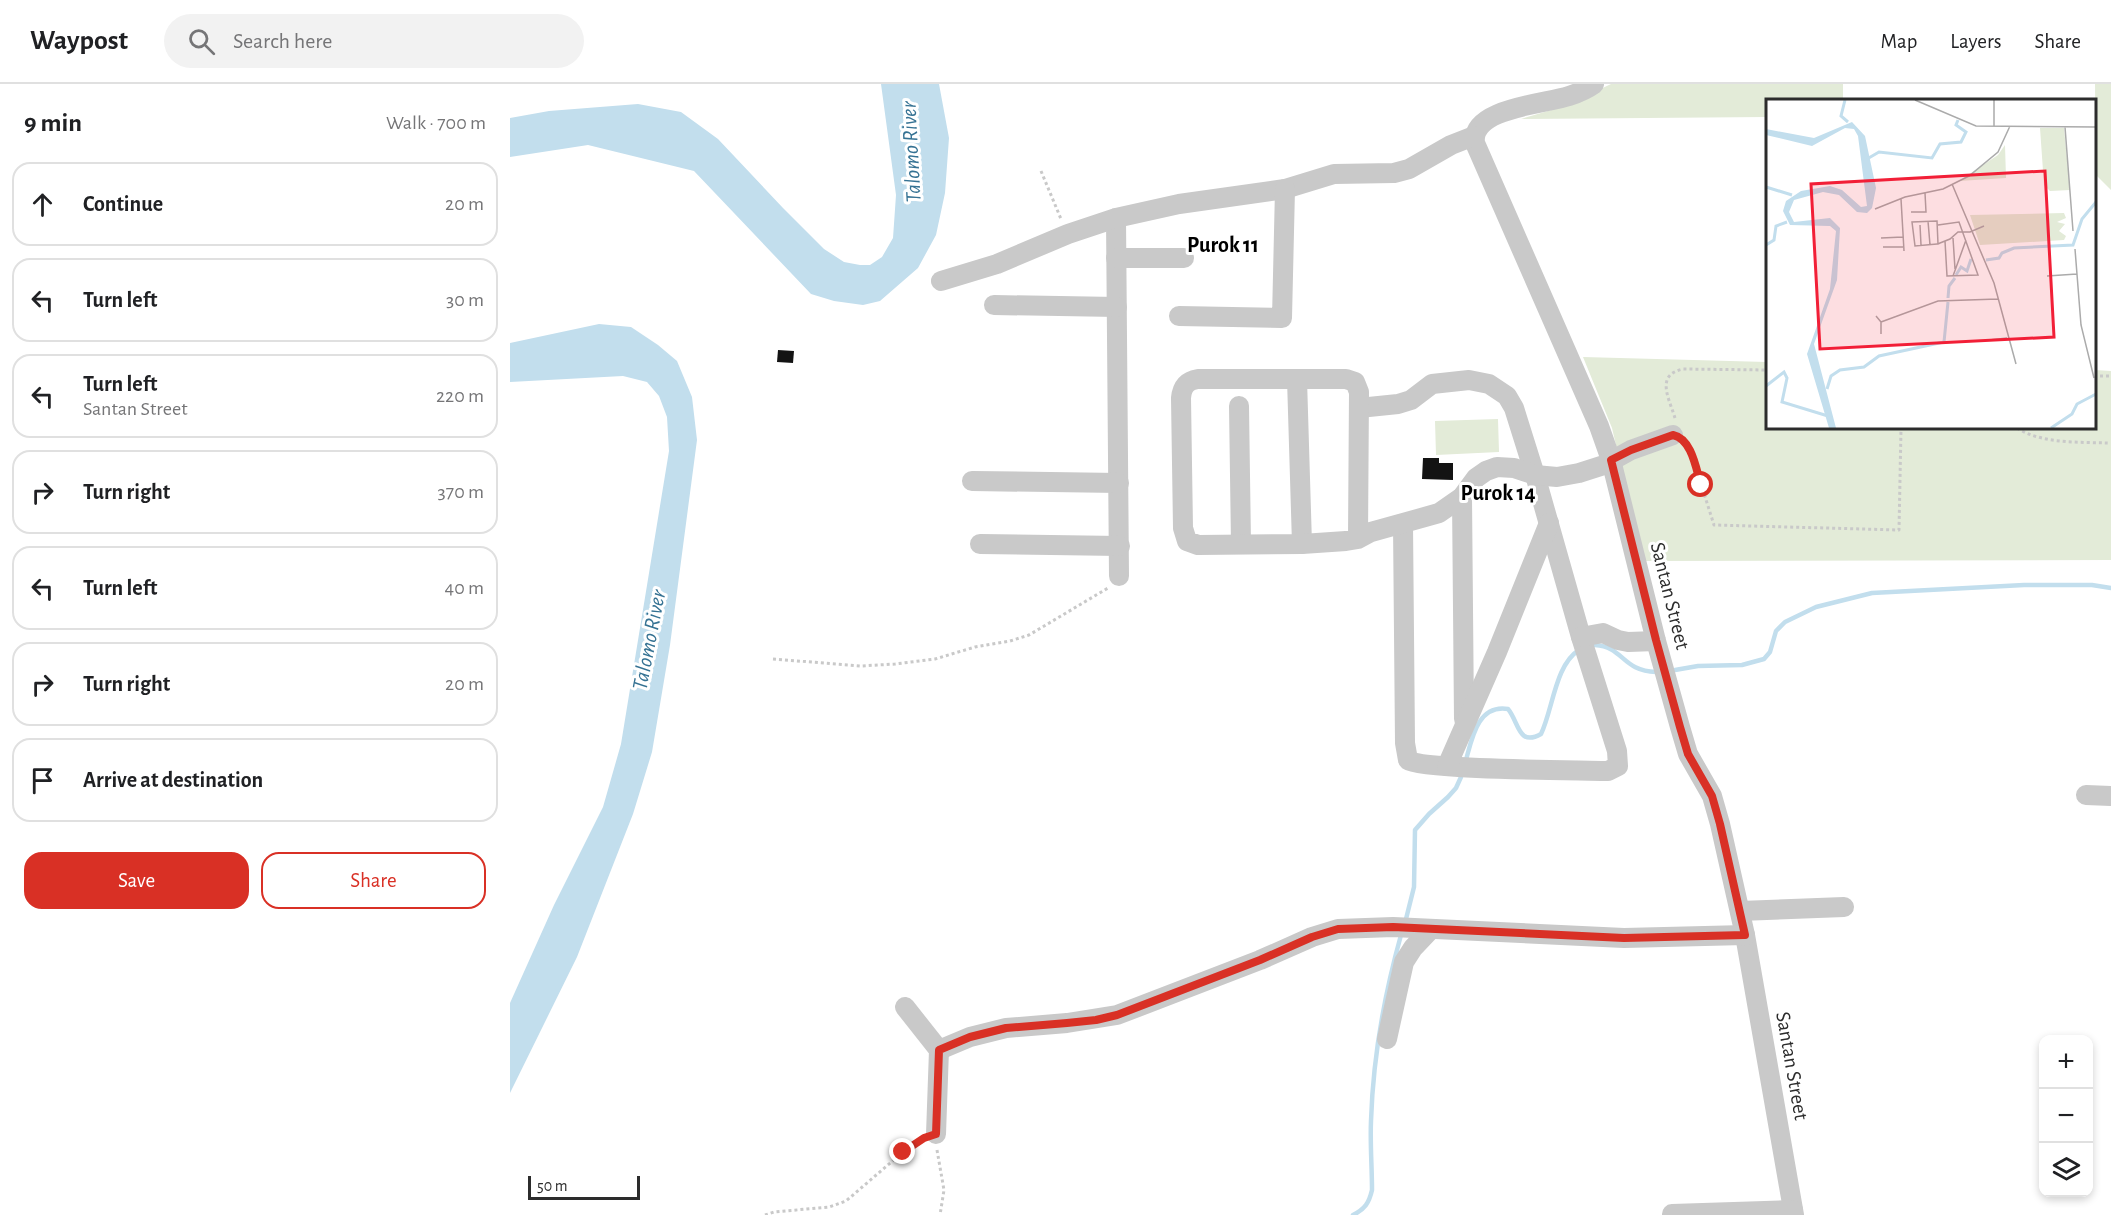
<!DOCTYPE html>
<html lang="en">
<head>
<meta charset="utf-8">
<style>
  body { margin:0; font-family:"Alegreya Sans",sans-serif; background:#f2f2f2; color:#202124 }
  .controls { position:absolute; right:18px; bottom:18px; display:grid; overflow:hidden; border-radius:12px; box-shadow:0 3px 9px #0003 }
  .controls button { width:54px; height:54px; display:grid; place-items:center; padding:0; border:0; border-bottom:2px solid #e0e0e0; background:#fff; color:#202124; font:30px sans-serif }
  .scale { position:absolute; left:18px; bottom:15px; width:112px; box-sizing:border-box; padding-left:6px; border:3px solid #2c2c2c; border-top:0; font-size:16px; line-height:21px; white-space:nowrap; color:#2c2c2c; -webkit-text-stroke:4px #fff; paint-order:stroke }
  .stop { position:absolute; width:18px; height:18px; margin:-14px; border:4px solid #d93025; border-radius:50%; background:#fff }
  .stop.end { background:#d93025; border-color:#fff; box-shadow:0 2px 6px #0008 }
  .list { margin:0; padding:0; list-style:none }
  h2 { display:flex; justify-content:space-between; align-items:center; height:78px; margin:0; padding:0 24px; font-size:26px }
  h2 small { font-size:20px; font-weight:400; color:#757577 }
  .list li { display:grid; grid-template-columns:39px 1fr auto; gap:18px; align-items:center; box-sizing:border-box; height:84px; margin:0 12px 12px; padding:0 12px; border:2px solid #e0e0e0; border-radius:18px }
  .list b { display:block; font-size:22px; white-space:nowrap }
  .list p { margin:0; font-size:20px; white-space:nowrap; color:#757577 }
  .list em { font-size:20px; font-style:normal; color:#757577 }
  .actions { display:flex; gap:12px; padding:18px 24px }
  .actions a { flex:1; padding:14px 0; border:2px solid #d93025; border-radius:18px; text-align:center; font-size:21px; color:#d93025 }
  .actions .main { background:#d93025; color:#fff }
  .icon { flex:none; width:33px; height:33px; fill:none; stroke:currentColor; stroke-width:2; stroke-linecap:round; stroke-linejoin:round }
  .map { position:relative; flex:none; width:1601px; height:1131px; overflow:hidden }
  header { display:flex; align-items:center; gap:36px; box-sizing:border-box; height:84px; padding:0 30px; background:#fff; border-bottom:2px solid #e0e0e0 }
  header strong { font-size:28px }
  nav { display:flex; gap:33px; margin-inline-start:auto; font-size:21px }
  .search { width:420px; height:54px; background:#f2f2f2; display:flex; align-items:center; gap:15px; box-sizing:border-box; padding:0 21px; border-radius:33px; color:#757577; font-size:22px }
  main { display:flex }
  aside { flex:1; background:#fff }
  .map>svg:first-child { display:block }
  .green { fill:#e3ebd8 }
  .water { fill:#c2deed }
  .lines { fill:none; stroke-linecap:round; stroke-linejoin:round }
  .stream { stroke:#c2deed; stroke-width:4.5 }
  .building { fill:#131313 }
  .path { stroke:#c9c9c9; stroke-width:3; stroke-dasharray:3 3; stroke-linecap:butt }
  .minor { stroke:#c9c9c9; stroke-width:20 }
  .route { stroke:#d93025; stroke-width:8 }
  .labels { text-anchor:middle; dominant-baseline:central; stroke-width:6; stroke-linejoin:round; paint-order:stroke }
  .street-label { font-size:21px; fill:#2c2c2c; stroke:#fff }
  .water-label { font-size:22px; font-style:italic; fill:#357293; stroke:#fff }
  .neighbourhood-label { font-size:22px; font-weight:bold; fill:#000; stroke:#fff }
  .inset-river { fill:none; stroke:#c2deed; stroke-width:3 }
  .inset-road { fill:none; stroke:#ababab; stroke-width:1.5 }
  .view { fill:#f21f37; fill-opacity:0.15; stroke:#f21f37; stroke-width:3 }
  .inset-edge { fill:none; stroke:#2c2c2c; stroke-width:3 }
</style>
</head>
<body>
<header>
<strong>Waypost</strong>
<div class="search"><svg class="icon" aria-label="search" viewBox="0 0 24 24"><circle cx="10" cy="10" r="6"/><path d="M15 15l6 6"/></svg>Search here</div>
<nav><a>Map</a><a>Layers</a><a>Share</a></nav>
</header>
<main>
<aside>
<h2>9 min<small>Walk · 700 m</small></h2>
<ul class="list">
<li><svg class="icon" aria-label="ahead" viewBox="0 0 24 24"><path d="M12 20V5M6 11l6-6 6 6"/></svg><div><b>Continue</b></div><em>20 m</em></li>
<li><svg class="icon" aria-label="left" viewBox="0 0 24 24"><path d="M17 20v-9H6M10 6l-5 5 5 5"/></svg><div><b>Turn left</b></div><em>30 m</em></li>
<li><svg class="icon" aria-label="left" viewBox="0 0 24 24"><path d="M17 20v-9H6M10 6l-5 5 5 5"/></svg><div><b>Turn left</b><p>Santan Street</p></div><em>220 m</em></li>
<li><svg class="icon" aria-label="right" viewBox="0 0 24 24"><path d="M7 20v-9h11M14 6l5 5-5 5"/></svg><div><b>Turn right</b></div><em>370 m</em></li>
<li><svg class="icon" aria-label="left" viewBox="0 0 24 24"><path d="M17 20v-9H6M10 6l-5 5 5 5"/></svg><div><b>Turn left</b></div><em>40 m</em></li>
<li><svg class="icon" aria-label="right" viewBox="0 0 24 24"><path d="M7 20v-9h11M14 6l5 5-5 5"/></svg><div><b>Turn right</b></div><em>20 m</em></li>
<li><svg class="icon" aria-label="arrive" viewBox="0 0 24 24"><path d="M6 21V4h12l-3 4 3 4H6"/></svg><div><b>Arrive at destination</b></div></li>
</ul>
<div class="actions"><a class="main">Save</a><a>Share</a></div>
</aside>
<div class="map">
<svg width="1601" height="1131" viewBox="0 0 1601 1131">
  <rect width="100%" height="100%" fill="#fff"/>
  <g class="green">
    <polygon points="1101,0 1333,0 1333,16 1258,16 1257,33 1011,35 1055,22"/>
    <polygon points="1585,0 1601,0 1601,106 1586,91"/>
    <polygon points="1073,273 1257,278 1258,344 1584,344 1585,286 1601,287 1601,476 1133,477 1102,344"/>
    <polygon points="988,335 989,368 926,371 925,337"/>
  </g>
  <g class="water">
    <polygon points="371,0 429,0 439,54 435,109 426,151 408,184 370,217 353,221 324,217 301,210 184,87 78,61 0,73 0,34 39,27 128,20 171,28 208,55 273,124 314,165 334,178 350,181 360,181 372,173 383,154 386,111"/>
    <polygon points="89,240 121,243 148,261 167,277 182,313 187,356 160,561 142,668 123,730 67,873 0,1009 0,919 44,821 93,723 111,660 159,367 157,333 149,312 137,298 113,292 0,298 0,259"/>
  </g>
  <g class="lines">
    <g class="stream">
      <path d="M 1085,561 C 1114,563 1112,587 1146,588"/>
      <polyline points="1165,586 1188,582 1232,581 1254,575 1260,568 1266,547 1275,538 1306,523 1362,509 1514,501 1582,501 1601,504"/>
      <path d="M 956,676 C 962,654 968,620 998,625 C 1009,638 1008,663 1031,650 C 1043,625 1045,581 1069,566"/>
      <polyline points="896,835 904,803 905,746 919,730 938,713 946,704 951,693"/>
      <path d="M 843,1131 C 855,1125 859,1119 862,1106 C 862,1083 860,1060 861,1037 C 863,973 874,912 891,851"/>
    </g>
  </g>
  <g class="building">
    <polygon points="268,266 284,267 283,279 267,278"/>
    <polygon points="913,374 929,374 929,379 943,379 943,396 912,395"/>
  </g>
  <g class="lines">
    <g class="path">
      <polyline points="531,87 551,135"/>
      <polyline points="1584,292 1601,292"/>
      <path d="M 1165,334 C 1159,314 1145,291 1173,285 L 1258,286"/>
      <path d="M 1507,344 C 1532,360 1569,358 1598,359"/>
      <polyline points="1176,360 1184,378 1204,441 1389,446 1391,344"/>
      <polyline points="263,575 351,582 385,580 425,575 465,563 500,557 519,551 598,504"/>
      <polyline points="427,1066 434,1106 430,1131"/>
      <polyline points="255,1131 264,1128 319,1123 336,1117 393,1068 412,1055"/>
    </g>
    <g class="minor">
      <path d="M 1084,0 C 1077,5 1068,9 1059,12 C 1035,20 960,24 965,59 L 1089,342 L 1101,376 L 1146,557 L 1170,643 L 1178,670 L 1202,712 L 1210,740 L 1235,851 L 1284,1131"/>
      <polyline points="606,134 609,492"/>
      <polyline points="606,174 674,174"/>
      <polyline points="431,197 487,180 558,150 606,134 669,120 775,105 824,90 884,89 899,85 941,61 964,52"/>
      <polyline points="484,221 607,223"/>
      <polyline points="669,232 772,234 775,105"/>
      <polyline points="787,295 792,460"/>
      <polyline points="729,322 731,460"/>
      <path d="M 849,324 L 888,320 L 901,316 L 922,300 L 959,296 L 979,300 L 997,312 L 1004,324 L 1025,391 L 1071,553 L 1107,667 L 1108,682 L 1098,687 C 1069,686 912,686 898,676 L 895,659 L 893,440"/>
      <polyline points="462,397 609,399"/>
      <polyline points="952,413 954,635"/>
      <path d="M 848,455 L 849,308 L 845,298 L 836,295 L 688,295 C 676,297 672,303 671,314 L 673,444 L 677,457 L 688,461 L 792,460 L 836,457 L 848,455 L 861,448 L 929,429 L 952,413 L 966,394 L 976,387 L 987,383 L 1004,384 L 1025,391 L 1047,393 L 1069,389 L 1094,381 L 1121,366 L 1163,351"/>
      <polyline points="470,460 610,462"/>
      <polyline points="1071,553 1093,549 1108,556 1118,558 1146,557"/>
      <polyline points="937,682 987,568 1039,439"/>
      <polyline points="1576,711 1601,712"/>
      <polyline points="1230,827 1334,823"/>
      <polyline points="395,923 429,966 426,1050"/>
      <polyline points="877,955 894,878 903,864 921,845"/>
      <polyline points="429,966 460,953 496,944 557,939 607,931 750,876 802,853 828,845 883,843 1114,854 1235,851"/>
      <polyline points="1162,1130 1283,1126"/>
    </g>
  </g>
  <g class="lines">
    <path class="route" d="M 393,1068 L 414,1054 L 426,1050 L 429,966 L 460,953 L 496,944 L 557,939 L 586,936 L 607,931 L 750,876 L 802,853 L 828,845 L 883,843 L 1114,854 L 1235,851 L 1210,740 L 1202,712 L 1178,670 L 1170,643 L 1146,556 L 1101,376 L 1121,366 L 1163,351 C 1182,355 1186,385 1191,401"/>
  </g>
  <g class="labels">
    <g class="street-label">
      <text transform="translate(1160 512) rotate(76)">Santan Street</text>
      <text transform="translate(1282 982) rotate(80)">Santan Street</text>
    </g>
    <g class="water-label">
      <text transform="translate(401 68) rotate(-93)">Talomo River</text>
      <text transform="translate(139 556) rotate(-79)">Talomo River</text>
    </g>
    <g class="neighbourhood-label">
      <text x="713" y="161">Purok 11</text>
      <text x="988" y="409">Purok 14</text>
    </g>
  </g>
  <g transform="translate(1256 15)">
    <rect width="330" height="330" fill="#fff"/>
    <path d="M 274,29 L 298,29 L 304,91 L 284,92 L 278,86 ZM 239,46 L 240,79 L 193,82 L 232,56 ZM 298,114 L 300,119 L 291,123 L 299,125 L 293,132 L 300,137 L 298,141 L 214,146 L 204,116 Z" fill="#e3ebd8"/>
    <path d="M 86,23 L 99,37 L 110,89 L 106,109 L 101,114 L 91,113 L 73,96 L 57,93 L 28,101 L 23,113 L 28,123 L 64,119 L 74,129 L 71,181 L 48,245 L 70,329 L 63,329 L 41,255 L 64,190 L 70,132 L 64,127 L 24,126 L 17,112 L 20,102 L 35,92 L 64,87 L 76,91 L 95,108 L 101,107 L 92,37 L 88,30 L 79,29 L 46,47 L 0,36 L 0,30 L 48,39 Z" fill="#c2deed"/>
    <path class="inset-river" d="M 79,1 L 75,17 L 82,23M 101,60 L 113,53 L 166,59 L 174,45 L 195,43 L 200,33 L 190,26 L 192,21M 0,88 L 26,96M 0,146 L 8,141 L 10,127 L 21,123M 220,161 L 233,159 L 236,154 L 248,149 L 307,146 L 316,120 L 330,103M 190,176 L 195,168 L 201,172 L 205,160M 182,199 L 183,187 L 189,179M 0,287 L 18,273 L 21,279 L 16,303 L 62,317M 61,290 L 65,277 L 74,271 L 98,268 L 113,257 L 178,243 L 182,203M 285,329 L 306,315 L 311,305 L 330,295"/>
    <path class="inset-road" d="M 149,1 L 210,27 L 330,28M 228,27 L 228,1M 299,28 L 307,132M 186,85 L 228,184 L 250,265M 135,100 L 138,152M 109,110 L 139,98 L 177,90 L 203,77 L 232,53 L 244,27M 145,113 L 160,113 L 159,94M 162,122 L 164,146M 154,126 L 155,146M 172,126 L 193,123 L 212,176 L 181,177 L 179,142M 115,139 L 137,138M 187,139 L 189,170M 172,145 L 171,122 L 146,123 L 149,147 L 171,145 L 172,145 L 174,144 L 184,140 L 192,133 L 204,133 L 218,127M 117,148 L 137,148M 309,150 L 315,226 L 328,279M 187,177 L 200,141M 281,177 L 311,175M 110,217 L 115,223 L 115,235M 115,223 L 172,202 L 232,200M 223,241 L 241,239"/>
    <path class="view" d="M 279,72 L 288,238 L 54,250 L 45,85 Z"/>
    <rect width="330" height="330" class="inset-edge"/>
  </g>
</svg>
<div class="controls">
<button>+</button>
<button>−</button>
<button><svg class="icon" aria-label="layers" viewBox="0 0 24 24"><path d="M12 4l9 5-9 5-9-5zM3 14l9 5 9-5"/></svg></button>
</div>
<div class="scale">50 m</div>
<div class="stop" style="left:1191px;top:401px"></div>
<div class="stop end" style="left:393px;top:1068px"></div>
</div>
</main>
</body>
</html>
